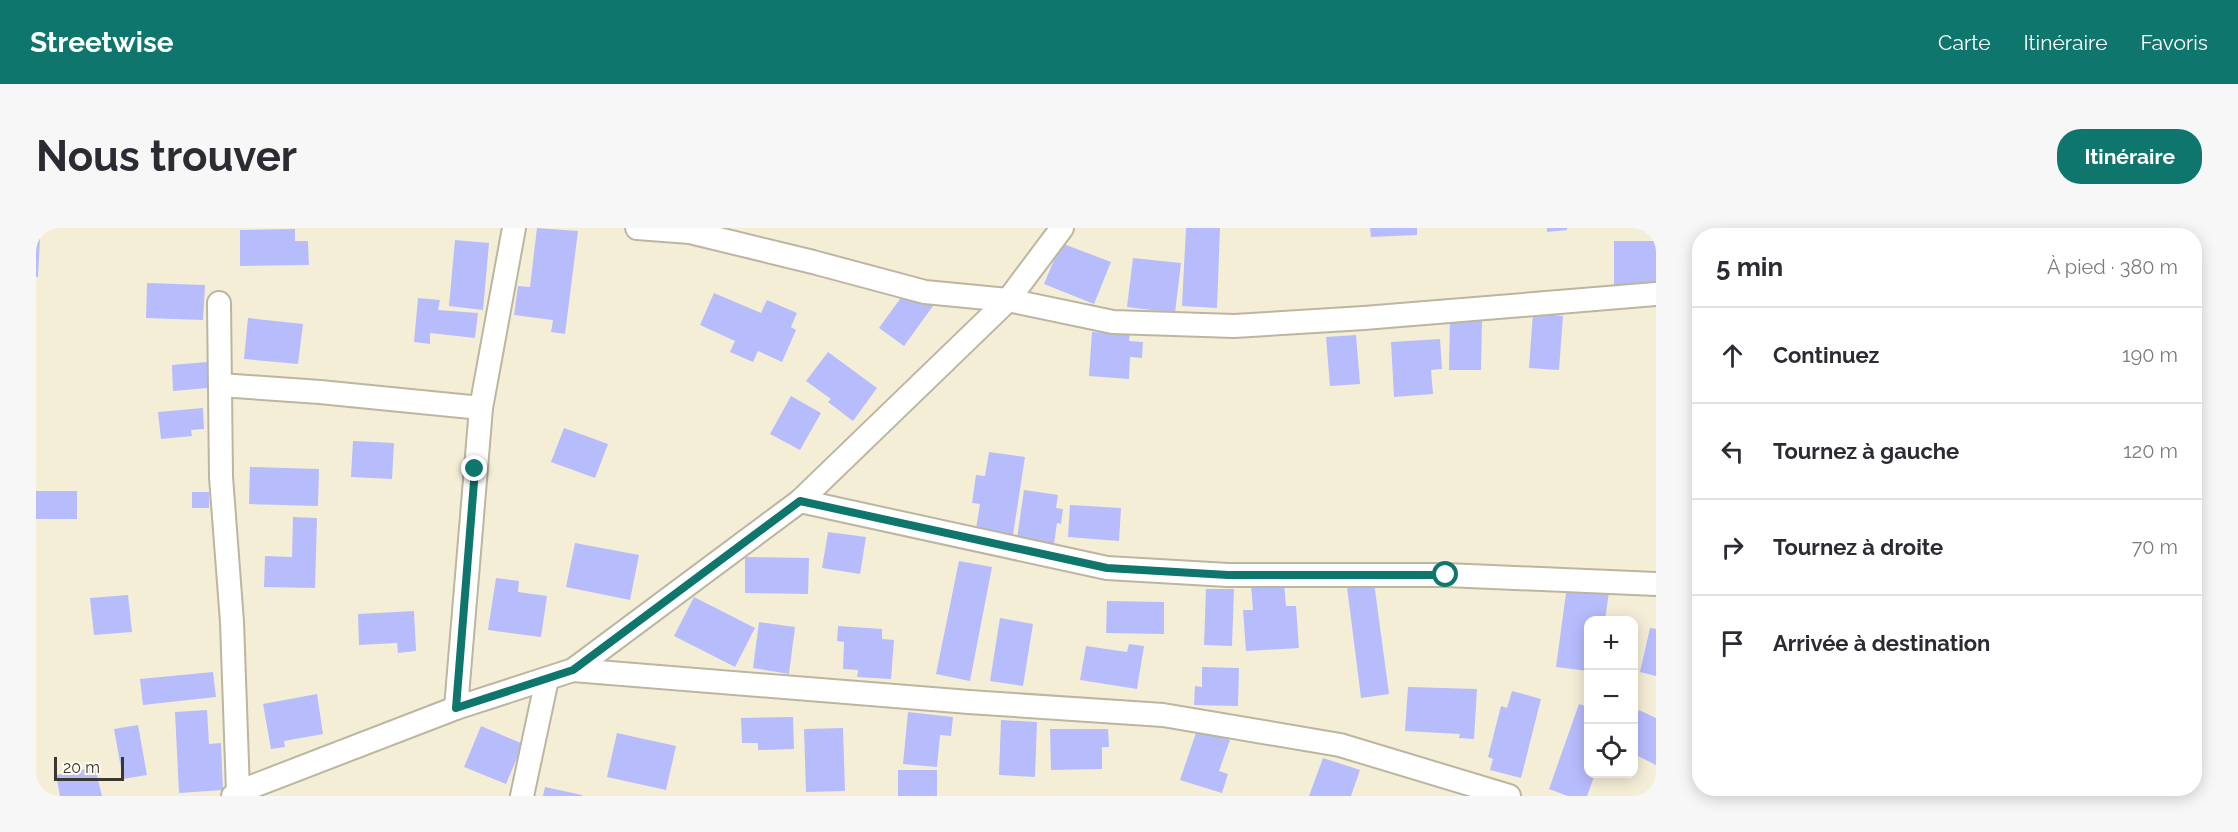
<!DOCTYPE html>
<html lang="fr">
<head>
<meta charset="utf-8">
<style>
  body { margin:0; font-family:Raleway,sans-serif; background:#f7f7f7; color:#2b2b33 }
  .controls { position:absolute; right:18px; bottom:18px; display:grid; overflow:hidden; border-radius:12px; box-shadow:0 3px 15px #0003 }
  .controls button { width:54px; height:54px; display:grid; place-items:center; padding:0; border:0; border-bottom:2px solid #e1e1e2; background:#fff; color:#2b2b33; font:30px sans-serif }
  .scale { position:absolute; left:18px; bottom:15px; width:70px; box-sizing:border-box; padding-left:6px; border:3px solid #3a372e; border-top:0; font-size:16px; line-height:21px; white-space:nowrap; color:#3a372e; -webkit-text-stroke:4px #fefbf2; paint-order:stroke }
  .stop { position:absolute; width:18px; height:18px; margin:-14px; border:4px solid #0f766e; border-radius:50%; background:#fff }
  .stop.end { background:#0f766e; border-color:#fff; box-shadow:0 2px 6px #0008 }
  .list { margin:0; padding:0; list-style:none }
  h2 { display:flex; justify-content:space-between; align-items:center; height:78px; margin:0; padding:0 24px; font-size:26px }
  h2 small { font-size:20px; font-weight:400; color:#7c7c81 }
  .list li { display:grid; grid-template-columns:39px 1fr auto; gap:18px; align-items:center; box-sizing:border-box; height:96px; padding:0 24px; border-top:2px solid #e1e1e2 }
  .list b { display:block; font-size:22px; white-space:nowrap }
  .list em { font-size:20px; font-style:normal; color:#7c7c81 }
  .icon { flex:none; width:33px; height:33px; fill:none; stroke:currentColor; stroke-width:2; stroke-linecap:round; stroke-linejoin:round }
  .map { position:relative; flex:none; width:1620px; height:568px; overflow:hidden; border-radius:24px }
  header { display:flex; align-items:center; gap:36px; box-sizing:border-box; height:84px; padding:0 30px; background:#0f766e; color:#fff }
  header strong { font-size:28px }
  nav { display:flex; gap:33px; margin-inline-start:auto; font-size:21px }
  .intro { display:flex; align-items:center; justify-content:space-between; box-sizing:border-box; height:144px; padding:0 36px }
  h1 { margin:0; font-size:42px }
  .button { padding:15px 27px; border-radius:24px; background:#0f766e; color:#fff; font-size:21px; font-weight:700 }
  main { display:flex; gap:36px; padding:0 36px }
  aside { flex:1; background:#fff; border-radius:24px; box-shadow:0 3px 15px #0003 }
  .map>svg:first-child { display:block }
  .building { fill:#b7bcfd }
  .lines { fill:none; stroke-linecap:round; stroke-linejoin:round }
  .minor-casing { stroke:#bcb59f; stroke-width:26 }
  .minor { stroke:#fff; stroke-width:22 }
  .route { stroke:#0f766e; stroke-width:8 }
</style>
</head>
<body>
<header>
<strong>Streetwise</strong>
<nav><a>Carte</a><a>Itinéraire</a><a>Favoris</a></nav>
</header>
<div class="intro"><h1>Nous trouver</h1><a class="button">Itinéraire</a></div>
<main>
<div class="map">
<svg width="1620" height="568" viewBox="0 0 1620 568">
  <rect width="100%" height="100%" fill="#f5eed7"/>
  <g class="building">
    <polygon points="501,0 542,3 529,106 515,104 517,92 478,87 482,58 494,59"/>
    <polygon points="1150,0 1184,0 1181,80 1146,78"/>
    <polygon points="1334,0 1381,0 1381,7 1335,9"/>
    <polygon points="1511,0 1531,0 1531,2 1511,4"/>
    <polygon points="259,1 259,13 272,13 273,37 204,38 204,2"/>
    <polygon points="0,11 4,11 2,49 0,49"/>
    <polygon points="419,12 453,15 447,82 413,78"/>
    <rect x="1578" y="13" width="42" height="46"/>
    <polygon points="1025,15 1075,34 1058,76 1008,56"/>
    <polygon points="1097,30 1145,35 1139,85 1091,79"/>
    <polygon points="111,55 169,57 167,92 110,90"/>
    <polygon points="872,60 897,78 868,118 843,100"/>
    <polygon points="678,65 725,85 731,72 761,85 755,99 760,102 746,134 722,123 717,134 694,124 699,113 664,97"/>
    <polygon points="382,70 404,72 402,82 442,85 439,110 394,105 394,116 378,114"/>
    <polygon points="1497,85 1527,88 1523,142 1493,140"/>
    <polygon points="212,90 267,96 262,136 208,131"/>
    <polygon points="1414,90 1446,90 1445,142 1413,142"/>
    <polygon points="1056,104 1094,106 1093,113 1107,114 1106,130 1094,129 1093,151 1053,148"/>
    <polygon points="1320,107 1324,156 1294,158 1290,109"/>
    <polygon points="1404,111 1406,141 1395,142 1397,166 1358,169 1355,114"/>
    <polygon points="792,124 841,160 817,193 792,174 795,171 770,153"/>
    <polygon points="171,134 172,160 137,163 136,137"/>
    <polygon points="755,168 785,185 764,222 734,206"/>
    <polygon points="167,180 168,201 155,202 156,208 125,211 122,184"/>
    <polygon points="528,200 572,216 559,250 515,234"/>
    <polygon points="317,213 358,215 356,251 315,249"/>
    <polygon points="953,224 989,229 977,307 940,301 944,276 936,275 940,247 949,248"/>
    <polygon points="214,239 283,241 282,278 213,276"/>
    <polygon points="988,262 1022,267 1020,280 1027,281 1025,296 1021,295 1018,316 981,311"/>
    <rect x="0" y="263" width="41" height="28"/>
    <rect x="156" y="264" width="17" height="16"/>
    <polygon points="1034,277 1085,280 1083,313 1032,309"/>
    <polygon points="257,289 281,290 279,360 228,359 229,328 256,329"/>
    <polygon points="792,304 830,309 824,346 786,340"/>
    <polygon points="539,315 603,327 594,372 530,359"/>
    <polygon points="709,329 773,330 772,366 709,365"/>
    <polygon points="923,333 956,339 934,453 900,446"/>
    <polygon points="1337,347 1353,466 1325,470 1310,351"/>
    <polygon points="460,350 483,353 482,364 511,368 505,409 452,402"/>
    <polygon points="1248,355 1250,378 1260,378 1263,420 1210,423 1207,382 1217,382 1215,357"/>
    <polygon points="1531,358 1573,364 1569,392 1552,392 1552,443 1520,439"/>
    <polygon points="1170,361 1198,361 1196,418 1168,417"/>
    <polygon points="92,367 96,404 58,407 54,370"/>
    <polygon points="658,369 719,400 699,439 638,408"/>
    <polygon points="1071,373 1128,374 1128,406 1070,405"/>
    <polygon points="378,383 380,423 362,425 361,415 323,417 322,386"/>
    <polygon points="964,390 997,396 987,458 954,453"/>
    <polygon points="723,394 759,399 753,446 717,440"/>
    <polygon points="802,398 846,401 846,411 858,412 855,451 821,449 822,442 807,441 808,414 801,413"/>
    <polygon points="1614,400 1620,401 1620,448 1604,444"/>
    <polygon points="1093,416 1108,418 1101,461 1044,452 1050,418 1091,424"/>
    <polygon points="1166,439 1203,440 1202,478 1158,477 1159,458 1166,459"/>
    <polygon points="177,444 180,469 107,477 104,451"/>
    <polygon points="1372,459 1441,461 1438,511 1423,510 1424,506 1369,503"/>
    <polygon points="1476,463 1505,471 1485,550 1454,542 1457,531 1452,529 1465,478 1471,480"/>
    <polygon points="281,466 287,506 248,513 249,519 235,521 227,476"/>
    <polygon points="1543,476 1552,479 1552,546 1559,546 1551,568 1532,568 1513,561"/>
    <polygon points="171,482 173,516 185,515 187,562 143,565 139,484"/>
    <polygon points="1603,482 1620,490 1620,537 1598,526 1598,492"/>
    <polygon points="872,484 917,489 915,508 904,507 901,539 867,536"/>
    <polygon points="757,489 758,521 722,522 722,515 706,515 705,490"/>
    <polygon points="965,492 1001,494 999,549 963,547"/>
    <polygon points="102,497 111,547 87,551 78,501"/>
    <polygon points="445,498 487,516 470,556 428,539"/>
    <polygon points="807,500 809,563 770,564 768,501"/>
    <polygon points="1014,501 1072,501 1073,519 1066,519 1066,541 1015,542"/>
    <polygon points="1161,502 1194,512 1183,543 1192,546 1186,565 1144,552"/>
    <polygon points="581,505 640,518 630,562 571,549"/>
    <polygon points="1287,530 1324,542 1315,568 1273,568"/>
    <polygon points="59,539 66,568 24,568 20,547"/>
    <rect x="862" y="542" width="39" height="26"/>
    <polygon points="509,559 546,567 546,568 507,568"/>
  </g>
  <g class="lines">
    <defs>
      <g id="minor">
        <polyline points="601,0 654,4 777,34 889,64 972,72 1077,94 1198,98 1328,90 1620,66"/>
        <polyline points="183,75 185,249 196,394 202,564"/>
        <polyline points="184,157 284,164 445,180"/>
        <polyline points="764,273 1071,340 1192,347 1410,347 1620,356"/>
        <polyline points="537,442 933,474 1127,487 1304,517 1473,568"/>
        <polyline points="420,480 445,180 478,0"/>
        <polyline points="197,568 202,564 420,480 537,442 764,273 972,72 1026,0"/>
        <polyline points="486,568 511,451"/>
      </g>
    </defs>
    <use href="#minor" class="minor-casing"/>
    <use href="#minor" class="minor"/>
  </g>
  <g class="lines">
    <polyline class="route" points="439,241 420,480 537,442 764,273 1071,340 1192,347 1410,347"/>
  </g>
</svg>
<div class="controls">
<button>+</button>
<button>−</button>
<button><svg class="icon" aria-label="locate" viewBox="0 0 24 24"><circle cx="12" cy="12" r="6"/><path d="M12 2v4M12 18v4M2 12h4M18 12h4"/></svg></button>
</div>
<div class="scale">20 m</div>
<div class="stop" style="left:1410px;top:347px"></div>
<div class="stop end" style="left:439px;top:241px"></div>
</div>
<aside>
<h2>5 min<small>À pied · 380 m</small></h2>
<ul class="list">
<li><svg class="icon" aria-label="ahead" viewBox="0 0 24 24"><path d="M12 20V5M6 11l6-6 6 6"/></svg><div><b>Continuez</b></div><em>190 m</em></li>
<li><svg class="icon" aria-label="left" viewBox="0 0 24 24"><path d="M17 20v-9H6M10 6l-5 5 5 5"/></svg><div><b>Tournez à gauche</b></div><em>120 m</em></li>
<li><svg class="icon" aria-label="right" viewBox="0 0 24 24"><path d="M7 20v-9h11M14 6l5 5-5 5"/></svg><div><b>Tournez à droite</b></div><em>70 m</em></li>
<li><svg class="icon" aria-label="arrive" viewBox="0 0 24 24"><path d="M6 21V4h12l-3 4 3 4H6"/></svg><div><b>Arrivée à destination</b></div></li>
</ul>
</aside>
</main>
</body>
</html>
